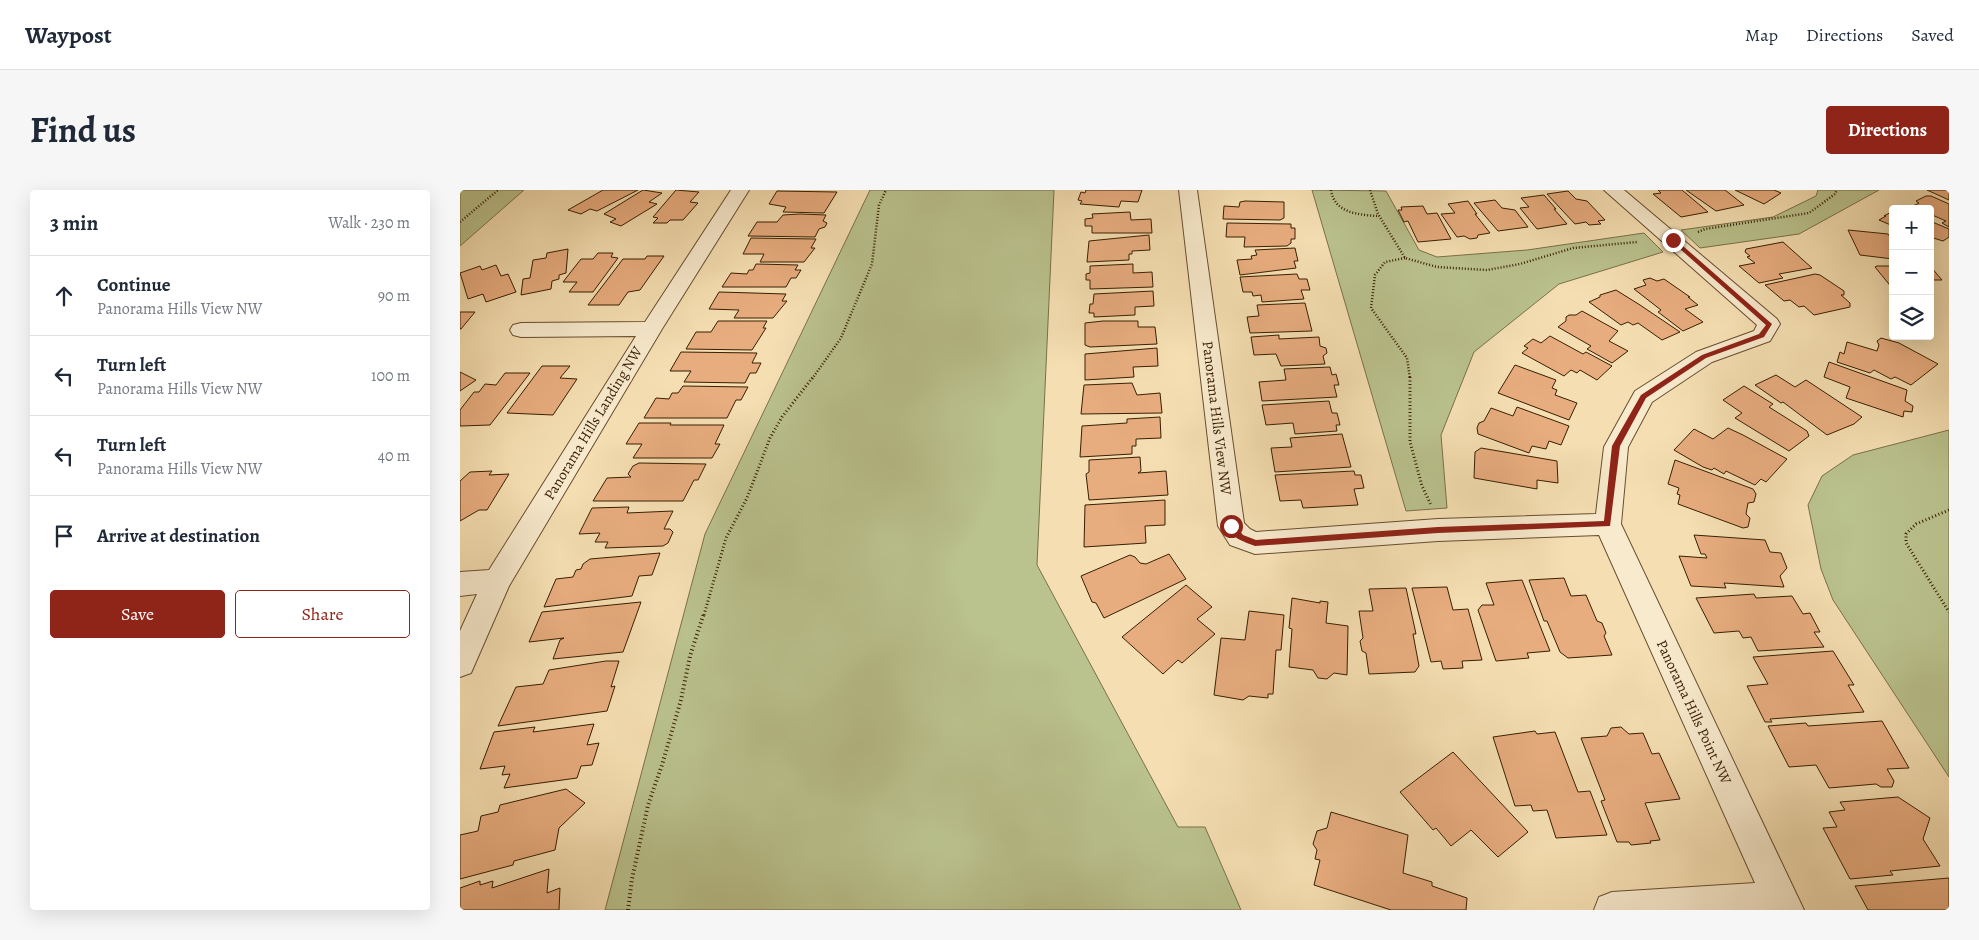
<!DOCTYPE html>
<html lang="en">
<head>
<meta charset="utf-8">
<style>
  body { margin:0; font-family:Alegreya,serif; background:#f6f6f7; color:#1f2937 }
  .controls { position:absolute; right:15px; top:15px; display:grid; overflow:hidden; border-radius:5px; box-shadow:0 5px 20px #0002 }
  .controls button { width:45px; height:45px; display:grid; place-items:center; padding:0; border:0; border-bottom:1px solid #e0e1e3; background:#fff; color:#1f2937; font:25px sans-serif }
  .stop { position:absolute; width:15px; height:15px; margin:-11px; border:4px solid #8f2418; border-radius:50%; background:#fff }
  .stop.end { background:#8f2418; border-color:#fff; box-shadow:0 1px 5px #0008 }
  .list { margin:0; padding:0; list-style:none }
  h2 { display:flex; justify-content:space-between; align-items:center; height:65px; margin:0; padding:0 20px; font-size:21px }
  h2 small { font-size:16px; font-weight:400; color:#747a83 }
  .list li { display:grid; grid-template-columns:32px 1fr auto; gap:15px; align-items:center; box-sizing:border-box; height:80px; padding:0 20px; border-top:1px solid #e0e1e3 }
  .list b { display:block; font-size:19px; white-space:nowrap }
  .list p { margin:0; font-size:16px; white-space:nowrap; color:#747a83 }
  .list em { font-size:16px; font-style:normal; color:#747a83 }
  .actions { display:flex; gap:10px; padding:15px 20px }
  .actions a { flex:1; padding:11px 0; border:1px solid #8f2418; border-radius:5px; text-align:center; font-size:18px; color:#8f2418 }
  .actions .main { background:#8f2418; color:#fff }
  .icon { flex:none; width:28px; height:28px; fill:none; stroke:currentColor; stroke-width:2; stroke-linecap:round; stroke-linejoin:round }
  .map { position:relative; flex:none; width:1489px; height:720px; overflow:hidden; border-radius:5px }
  header { display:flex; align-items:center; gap:30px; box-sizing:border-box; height:70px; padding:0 25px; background:#fff; border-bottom:1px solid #e0e1e3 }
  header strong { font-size:24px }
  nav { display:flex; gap:28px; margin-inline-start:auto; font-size:18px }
  .intro { display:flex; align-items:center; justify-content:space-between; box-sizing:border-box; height:120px; padding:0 30px }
  h1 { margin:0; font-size:35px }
  .button { padding:12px 22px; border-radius:5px; background:#8f2418; color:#fff; font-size:18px; font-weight:700 }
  main { display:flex; gap:30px; padding:0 30px }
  aside { flex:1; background:#fff; border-radius:5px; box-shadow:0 5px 20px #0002 }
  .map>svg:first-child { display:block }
  .green { fill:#bac28d; stroke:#7a7048 }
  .building { fill:#e8ad7f; stroke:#391e02 }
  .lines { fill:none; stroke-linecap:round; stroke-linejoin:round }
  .street-casing { stroke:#684e2e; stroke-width:2 }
  .path-far2 { stroke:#391e02; stroke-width:2.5; stroke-dasharray:1 2; stroke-linecap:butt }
  .path-far1 { stroke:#391e02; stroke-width:3; stroke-dasharray:1 2.5; stroke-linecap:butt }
  .path { stroke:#391e02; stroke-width:4; stroke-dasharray:1 3; stroke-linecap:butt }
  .street { fill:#f8eacd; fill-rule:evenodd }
  .route { fill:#8f2418 }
  .labels { text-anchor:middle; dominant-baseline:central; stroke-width:4.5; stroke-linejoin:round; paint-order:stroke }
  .street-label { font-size:15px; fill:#391e02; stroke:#f8eacd }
</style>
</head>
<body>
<header>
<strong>Waypost</strong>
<nav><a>Map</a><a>Directions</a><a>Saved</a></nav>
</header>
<div class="intro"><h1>Find us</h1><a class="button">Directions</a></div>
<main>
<aside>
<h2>3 min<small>Walk · 230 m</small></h2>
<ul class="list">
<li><svg class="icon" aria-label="ahead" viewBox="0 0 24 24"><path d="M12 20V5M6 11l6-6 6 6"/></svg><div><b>Continue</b><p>Panorama Hills View NW</p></div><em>90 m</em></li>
<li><svg class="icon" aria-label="left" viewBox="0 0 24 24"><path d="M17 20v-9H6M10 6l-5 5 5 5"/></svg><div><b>Turn left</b><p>Panorama Hills View NW</p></div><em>100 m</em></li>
<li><svg class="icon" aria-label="left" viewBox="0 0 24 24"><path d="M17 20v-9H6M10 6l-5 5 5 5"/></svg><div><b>Turn left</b><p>Panorama Hills View NW</p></div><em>40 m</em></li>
<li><svg class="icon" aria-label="arrive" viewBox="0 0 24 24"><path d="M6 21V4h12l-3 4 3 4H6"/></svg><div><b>Arrive at destination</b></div></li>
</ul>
<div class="actions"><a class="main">Save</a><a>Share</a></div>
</aside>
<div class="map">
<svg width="1489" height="720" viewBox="0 0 1489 720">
  <rect width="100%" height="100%" fill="#f5dfb2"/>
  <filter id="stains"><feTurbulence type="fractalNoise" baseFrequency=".004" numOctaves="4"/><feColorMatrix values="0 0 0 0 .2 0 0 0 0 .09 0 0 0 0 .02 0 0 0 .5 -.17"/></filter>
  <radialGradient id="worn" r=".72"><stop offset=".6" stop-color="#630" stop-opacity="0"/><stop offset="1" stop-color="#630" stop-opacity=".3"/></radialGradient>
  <g class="green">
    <polygon points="0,0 64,0 0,56"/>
    <polygon points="410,0 594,0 577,375 718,637 745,637 781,720 145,720 245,344"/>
    <polygon points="852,0 926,1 959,60 977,67 1067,60 1184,43 1203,62 1099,94 1014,162 981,245 987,318 946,321"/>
    <polygon points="1358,0 1419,0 1339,44 1240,58 1221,40 1313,27 1356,6"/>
    <polygon points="1489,240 1489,587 1373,410 1361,379 1348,315 1362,286 1393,265"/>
  </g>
  <g class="building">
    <polygon points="143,0 178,0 137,21 130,19 121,24 108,20"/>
    <polygon points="183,0 202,3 189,12 197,14 161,36 150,32 156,29 144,24"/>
    <polygon points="216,0 239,2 230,12 238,13 223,30 210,30 207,33 193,33 198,28 193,27"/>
    <polygon points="626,0 682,0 678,12 661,11 659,17 620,14 622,11 618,10 621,2 625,3"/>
    <polygon points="1198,0 1222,0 1248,22 1221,27 1193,4 1201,3"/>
    <polygon points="1226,0 1265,0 1284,15 1256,21"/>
    <polygon points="1275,0 1314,0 1321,3 1304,14"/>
    <polygon points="1467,0 1489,0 1489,10"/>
    <polygon points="317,1 377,2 364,23 323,22 326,17 309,14"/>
    <polygon points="1108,1 1116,9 1127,11 1145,30 1138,31 1141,34 1129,35 1126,32 1115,34 1087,4"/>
    <polygon points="1084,5 1096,19 1094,19 1107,34 1077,39 1060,18 1069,17 1061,8"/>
    <polygon points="1466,6 1471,6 1489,14 1489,37 1482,33 1486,31 1470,24 1470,19 1460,19 1453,16 1459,13 1456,11"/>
    <polygon points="1035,10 1042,18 1055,20 1068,37 1038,41 1014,13"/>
    <polygon points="785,11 824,12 824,28 820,30 763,29 764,16 779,17 780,12"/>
    <polygon points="1008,11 1017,24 1015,24 1030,43 1018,45 1017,48 1010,49 1004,46 997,47 981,24 995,23 988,14"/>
    <polygon points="963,16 967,24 977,23 991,49 958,52 948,31 944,32 938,20 942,20 941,17"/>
    <polygon points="1433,21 1433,36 1419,30 1426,26 1424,26"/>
    <polygon points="670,22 671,30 691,29 692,43 632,43 632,36 625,36 625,29 633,28 632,24"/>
    <polygon points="340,24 366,25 363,31 367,33 365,37 359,39 355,47 288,46 297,32 317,32 323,25"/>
    <polygon points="1470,31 1489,39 1489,47 1483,51 1470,47"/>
    <polygon points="767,33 831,34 831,38 835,38 835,49 831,49 831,53 827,56 784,57 785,47 766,47"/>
    <polygon points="1388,40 1428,44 1433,51 1433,69 1400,65"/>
    <polygon points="689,45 690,60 672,61 672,64 669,64 669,70 627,72 629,51"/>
    <polygon points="291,48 356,49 351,58 355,58 344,72 300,72 304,64 283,64"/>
    <polygon points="1323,52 1352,78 1319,84 1323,88 1299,93 1279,76 1295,73 1287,67 1290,66 1285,62 1286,59"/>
    <polygon points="835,58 838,71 834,71 836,78 780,85 777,70 792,69 791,66 797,65 795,60"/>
    <polygon points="108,59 106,83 99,85 99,89 92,91 91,99 61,105 63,89 70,88 73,70 86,68 87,63"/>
    <polygon points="138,63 153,63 151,67 158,68 133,102 109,102 117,92 103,92 121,69 133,69"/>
    <polygon points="187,66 204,66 180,100 168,102 159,115 128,115 163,69 185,69"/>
    <polygon points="296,74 338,75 335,80 341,80 336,88 331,88 326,97 262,97 271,83 287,84 289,80 293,80"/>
    <polygon points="673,74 673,83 692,82 693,97 630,99 630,90 626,90 626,84 630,83 630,76"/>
    <polygon points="36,75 41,86 48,84 56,102 26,112 23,104 8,109 0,83 20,76 22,80"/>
    <polygon points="1417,76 1433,76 1433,99 1415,77"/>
    <polygon points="1470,76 1482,90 1470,90"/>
    <polygon points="837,84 839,89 847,89 850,100 841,100 844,109 802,112 801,105 793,106 792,102 783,102 780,87"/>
    <polygon points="1355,84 1360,85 1384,101 1384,105 1381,105 1390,113 1390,117 1354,125 1344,116 1339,117 1330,110 1324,111 1305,95"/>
    <polygon points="1190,88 1197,91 1204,89 1230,107 1228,107 1238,115 1225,119 1243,132 1223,141 1198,122 1201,120 1174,99 1186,95 1183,90"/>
    <polygon points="1156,100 1180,115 1220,142 1202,150 1178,133 1173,135 1168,132 1161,135 1129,112 1140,107 1140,105"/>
    <polygon points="693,101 694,116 675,117 675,125 634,127 634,123 629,123 630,114 633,114 634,104"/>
    <polygon points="259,102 326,104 322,111 327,111 313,128 274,128 279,120 249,119"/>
    <polygon points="845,113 852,141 790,143 787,127 799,126 797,115"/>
    <polygon points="1122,121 1158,141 1149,151 1168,161 1152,173 1127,159 1131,156 1098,137 1106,131 1106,127 1109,125 1116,125"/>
    <polygon points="0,122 15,122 1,139 0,139"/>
    <polygon points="258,131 307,131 303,138 306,138 292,160 226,159 236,142 251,142"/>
    <polygon points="643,131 678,131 678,137 695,137 697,154 630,157 625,155 625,133"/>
    <polygon points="819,145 819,149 859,147 860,156 866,158 867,163 863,166 865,174 821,176 816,164 794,165 791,147"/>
    <polygon points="1090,146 1123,164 1126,162 1152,176 1137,190 1120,180 1117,183 1111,180 1104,186 1062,163 1068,158 1064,156 1073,149 1081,153"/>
    <polygon points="1421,148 1439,153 1478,174 1451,195 1435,187 1431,189 1414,180 1410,183 1377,172 1380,162 1384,164 1387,152 1417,161 1419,155 1417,151"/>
    <polygon points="697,158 698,176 673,177 674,187 625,190 625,164"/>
    <polygon points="221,162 297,163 292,173 301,173 296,183 290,183 285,193 224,192 231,181 210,181"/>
    <polygon points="1369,172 1447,200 1445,211 1453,216 1452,222 1444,221 1443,227 1386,208 1390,197 1364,187"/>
    <polygon points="1055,175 1096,190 1092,198 1097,200 1095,205 1117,213 1109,230 1038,203"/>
    <polygon points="82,176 110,176 100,188 117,189 93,225 47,223"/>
    <polygon points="870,177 872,185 876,184 879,195 874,195 877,207 802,211 799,192 826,190 824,179"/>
    <polygon points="0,182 16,190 0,201"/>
    <polygon points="45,183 70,183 30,235 0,236 0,220 14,202 19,202 25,194 36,195"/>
    <polygon points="1316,185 1335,197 1346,190 1402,227 1394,234 1367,245 1323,212 1321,213 1295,195"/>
    <polygon points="672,193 677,205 700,203 702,223 621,224 624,195"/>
    <polygon points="223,196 288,197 281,210 276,210 267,228 184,228 196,208 209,209 212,203 218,203"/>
    <polygon points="1284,196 1313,214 1309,217 1347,241 1349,246 1329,261 1275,228 1282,223 1263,210"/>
    <polygon points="869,211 872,223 877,223 880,235 876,235 877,241 835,244 833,233 806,235 802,215"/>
    <polygon points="1057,217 1109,236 1101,255 1089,251 1086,259 1072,256 1069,263 1018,244 1017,238 1019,233 1024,231 1031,218 1053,226"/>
    <polygon points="700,227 701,248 676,249 676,256 672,256 672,264 620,267 622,236 667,233 667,229"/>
    <polygon points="179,233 211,233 210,235 264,235 255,254 260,254 252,268 173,268 182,254 166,254"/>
    <polygon points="1268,238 1283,245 1327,269 1306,292 1301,289 1295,295 1266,281 1264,284 1254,278 1252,280 1243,277 1214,260 1234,239 1253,249"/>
    <polygon points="882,244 891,277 815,282 811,258 832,257 830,248"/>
    <polygon points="1021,258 1097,271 1098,293 1077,290 1077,299 1014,288 1015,262"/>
    <polygon points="680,267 681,281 678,283 706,281 708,305 629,310 626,284 629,282 629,270"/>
    <polygon points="1215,270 1293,299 1296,304 1294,312 1288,313 1286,324 1290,328 1288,337 1283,338 1218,314 1220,305 1217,304 1219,298 1208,294"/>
    <polygon points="179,273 246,274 238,290 234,290 223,311 133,311 147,288 171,287 168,284 173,276"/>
    <polygon points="32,281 29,285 49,284 27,320 19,320 0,331 0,291 10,282"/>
    <polygon points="894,281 895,285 901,285 904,298 894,299 898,315 843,318 841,310 820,311 815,285"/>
    <polygon points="705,310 705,335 685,336 686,353 624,357 625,315"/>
    <polygon points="169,317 167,323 213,321 204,339 210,339 213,342 208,353 203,356 145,358 148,352 135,352 140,343 119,344 132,318"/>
    <polygon points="1234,345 1305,350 1310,362 1321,363 1327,378 1320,386 1324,397 1264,393 1266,398 1231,396 1219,366 1247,368 1245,364 1241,364"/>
    <polygon points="200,363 192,385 179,386 172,406 84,417 96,389 113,387 116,380 121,379 123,374 130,369"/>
    <polygon points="709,364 726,389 644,428 636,413 632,412 621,386 670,365 675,367 680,373 686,374"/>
    <polygon points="1104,388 1111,406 1126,405 1137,431 1142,433 1146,443 1144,446 1152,465 1108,468 1100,462 1087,431 1084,431 1069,390"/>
    <polygon points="1062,390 1090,461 1067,463 1069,468 1036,471 1018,420 1022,415 1034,415 1026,393"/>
    <polygon points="726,395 752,417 737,429 755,444 722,473 718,470 703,484 662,447"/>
    <polygon points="987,397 993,420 1008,419 1022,470 1002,471 1003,478 983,479 981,471 971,472 952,398"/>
    <polygon points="946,398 956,444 953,444 959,476 955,482 909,484 906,463 902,461 900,451 903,448 899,421 913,421 909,399"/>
    <polygon points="1294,404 1296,408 1332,406 1343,424 1350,423 1360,442 1354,442 1364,457 1298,461 1291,447 1283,448 1279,441 1254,443 1236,408"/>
    <polygon points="832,408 860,413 860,411 868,412 866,433 888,436 887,485 874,483 867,489 858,488 853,480 829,477 832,439 829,438"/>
    <polygon points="181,412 163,462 93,469 100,450 104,448 69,452 82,422"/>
    <polygon points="789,421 824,425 821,460 816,460 813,504 808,504 808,508 789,506 783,510 754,505 761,448 785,450"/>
    <polygon points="1373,461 1394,495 1388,495 1404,522 1310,529 1312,532 1305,532 1287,496 1308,494 1293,467"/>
    <polygon points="146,471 159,471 151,497 155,496 147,521 38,536 56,497 83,494 89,480"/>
    <polygon points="1422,531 1449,578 1427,579 1434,591 1432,597 1421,597 1416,594 1369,598 1356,575 1329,577 1308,536 1346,533 1348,536"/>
    <polygon points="134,534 127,555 139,553 132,575 121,576 117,588 44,598 50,584 42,585 45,576 20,579 34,542 75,537 73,542"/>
    <polygon points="1161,537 1169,544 1183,543 1192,564 1199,563 1220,609 1185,613 1200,650 1190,651 1191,653 1171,655 1169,652 1157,652 1141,611 1145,610 1121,548 1147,546 1151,538"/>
    <polygon points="1075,541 1077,544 1095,542 1118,602 1130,601 1147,645 1096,648 1087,620 1073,621 1071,615 1055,616 1033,547"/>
    <polygon points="993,562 1068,642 1038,667 1011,640 991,656 976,638 973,640 940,602"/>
    <polygon points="106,599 125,613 99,638 95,660 54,671 53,675 0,689 0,645 18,641 21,626 38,622 40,615"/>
    <polygon points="1438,607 1470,628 1463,649 1480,676 1430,681 1433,685 1390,689 1363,638 1377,637 1369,622 1385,620 1380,612"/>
    <polygon points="871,622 948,645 943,683 972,692 972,696 1007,708 1006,720 931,720 854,695 860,670 855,669 857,660 853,654 857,641 867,638"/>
    <polygon points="89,679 87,703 100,698 99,720 0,720 0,698 20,691 20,695 33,691 32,698"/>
    <polygon points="1489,688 1489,720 1408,720 1395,696"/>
  </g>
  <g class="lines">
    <defs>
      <g id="street">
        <polygon points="271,0 289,0 202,139 49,396 11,483 0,487 0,441 17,404 0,406 0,382 29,380 176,146 61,147 53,145 50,140 53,135 61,133 185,132"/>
        <polygon points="719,0 737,0 784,333 790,339 796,342 978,329 1136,324 1144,257 1175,201 1236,162 1294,141 1297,135 1144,0 1164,0 1317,129 1320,134 1310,151 1252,172 1192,212 1168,257 1161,334 1344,720 1134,720 1139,707 1152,702 1295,693 1139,345 978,351 795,364 770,355 758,336"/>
      </g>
    </defs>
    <use href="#street" class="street-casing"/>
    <g class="path-far2">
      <path d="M 871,0 C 874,23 899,25 919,26"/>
      <polyline points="910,0 918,24 945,68 977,77 1027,80 1060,74 1113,58 1177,52"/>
      <polyline points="0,32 38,0"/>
      <polyline points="1238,42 1245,39 1349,23 1375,4 1377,0"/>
      <polyline points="945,68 925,72 915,85 911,118 947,168 950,189"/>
      <polyline points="352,189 381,148 412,74 419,15 426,0"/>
    </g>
    <g class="path-far1">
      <polyline points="950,187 950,252 962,296 971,315"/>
      <polyline points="1489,320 1456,334 1446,344 1446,353 1489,422"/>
      <polyline points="244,425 266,348 287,308 310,248 322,227 353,187"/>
    </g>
    <polyline class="path" points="168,720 172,689 188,615 202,575 221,510 230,466 244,423"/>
    <use href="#street" class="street"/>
  </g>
  <path class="route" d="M 1211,49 L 1215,49 L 1312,134 L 1304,147 L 1246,168 L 1186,208 L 1160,256 L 1150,336 L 978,343 L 795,356 C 785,352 767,347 769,334 L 774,334 L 783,345 L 796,350 L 978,337 L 1144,331 L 1152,256 L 1181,205 L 1242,165 L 1299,144 L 1306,135 L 1211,51 Z"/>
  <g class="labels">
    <g class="street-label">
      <text transform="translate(757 228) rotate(83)">Panorama Hills View NW</text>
      <text transform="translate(133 233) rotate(-59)">Panorama Hills Landing NW</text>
      <text transform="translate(1234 522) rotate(65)">Panorama Hills Point NW</text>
    </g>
  </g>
  <rect width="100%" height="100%" filter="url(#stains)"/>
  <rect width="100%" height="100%" fill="url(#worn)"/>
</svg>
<div class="controls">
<button>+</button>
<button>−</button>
<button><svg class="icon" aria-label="layers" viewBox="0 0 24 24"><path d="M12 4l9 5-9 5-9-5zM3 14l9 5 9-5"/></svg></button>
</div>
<div class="stop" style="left:771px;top:336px"></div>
<div class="stop end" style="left:1213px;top:50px"></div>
</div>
</main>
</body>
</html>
